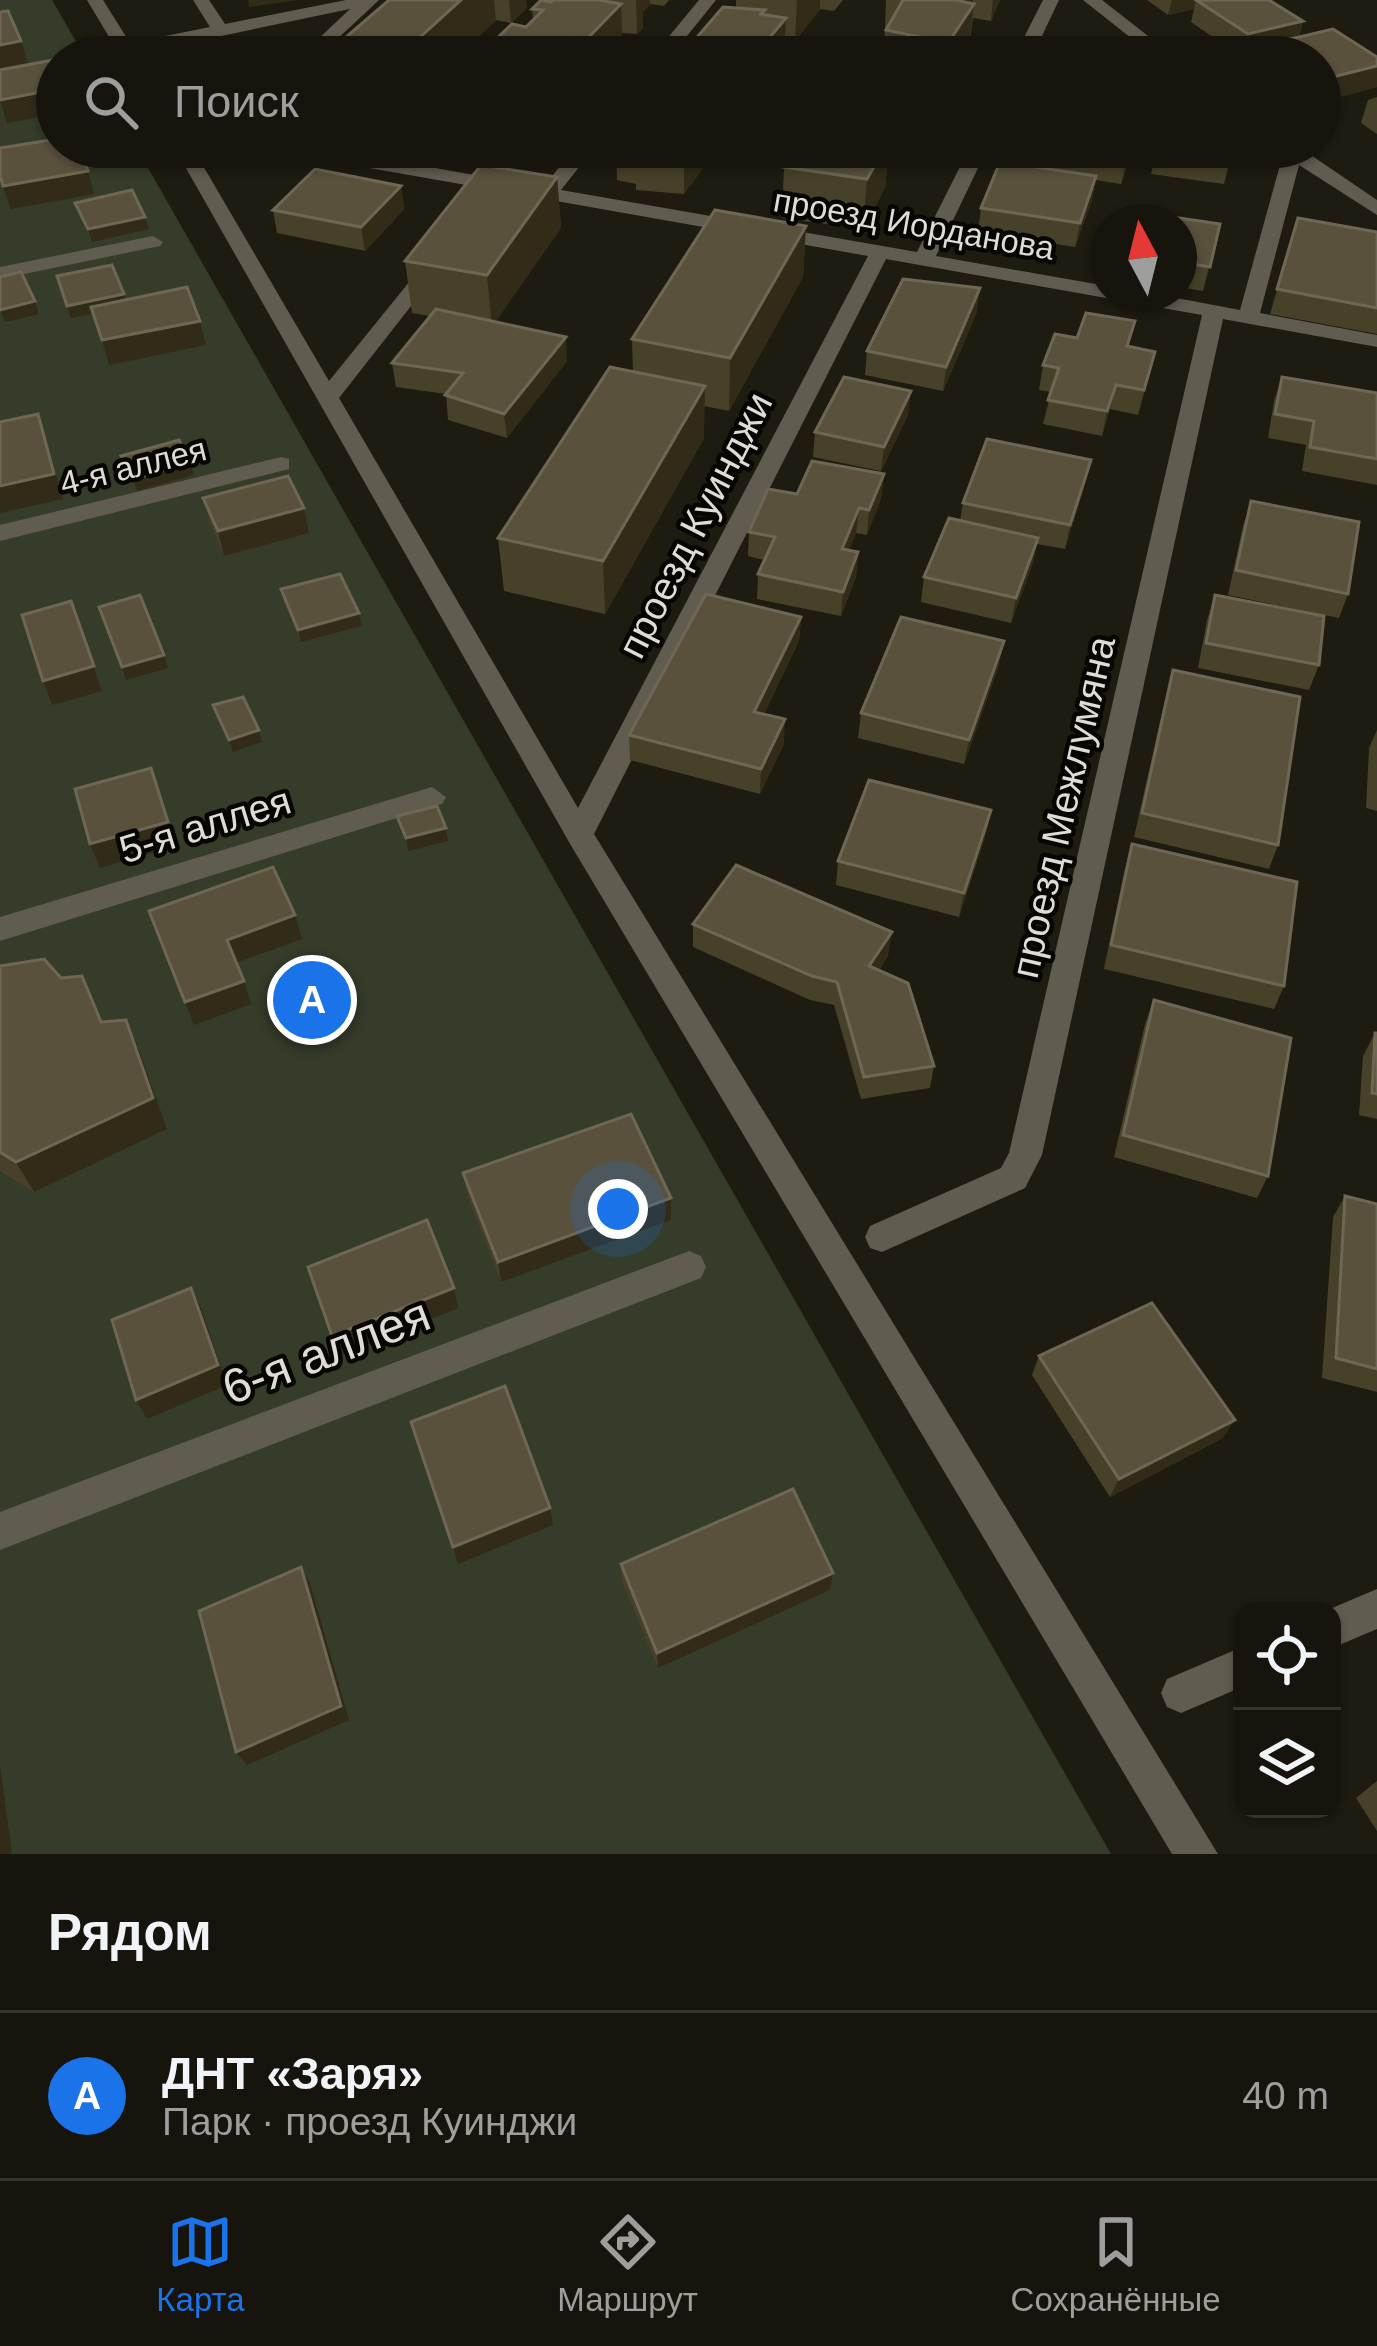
<!DOCTYPE html>
<html lang="ru">
<head>
<meta charset="utf-8">
<style>
  body { margin:0; font-family:Helvetica,sans-serif; background:#1f1d16; color:#f1f3f6 }
  .controls { position:absolute; right:36px; bottom:36px; display:grid; overflow:hidden; border-radius:24px; box-shadow:0 3px 9px #0004 }
  .controls button { width:108px; height:108px; display:grid; place-items:center; padding:0; border:0; border-bottom:3px solid #35332e; background:#16140d; color:#f1f3f6; font:60px sans-serif }
  .compass { position:absolute; left:1089px; top:204px; width:108px; height:108px; border-radius:50%; background:#16140d; box-shadow:0 3px 9px #0004; rotate:353deg }
  .you { position:absolute; left:618px; top:1209px; width:42px; height:42px; margin:-30px; border:9px solid #fff; border-radius:50%; background:#1a73e8; box-shadow:0 0 0 18px #1a73e833 }
  .badge { display:grid; place-items:center; width:78px; height:78px; border-radius:50%; background:#1a73e8; color:#fff; font-size:39px; font-weight:700 }
  .pin { position:absolute; translate:-50% -50%; border:6px solid #fff; box-shadow:0 3px 12px #0006 }
  .list { margin:0; padding:0; list-style:none }
  h2 { display:flex; justify-content:space-between; align-items:center; height:156px; margin:0; padding:0 48px; font-size:51px }
  h2 small { font-size:39px; font-weight:400; color:#9e9e9d }
  .list li { display:grid; grid-template-columns:78px 1fr auto; gap:36px; align-items:center; box-sizing:border-box; height:168px; padding:0 48px; border-top:3px solid #35332e }
  .list b { display:block; font-size:45px; white-space:nowrap }
  .list p { margin:0; font-size:39px; white-space:nowrap; color:#9e9e9d }
  .list em { font-size:39px; font-style:normal; color:#9e9e9d }
  .icon { flex:none; width:66px; height:66px; fill:none; stroke:currentColor; stroke-width:2; stroke-linecap:round; stroke-linejoin:round }
  .map { position:relative; flex:none; width:1377px; height:1854px; overflow:hidden }
  .search { position:absolute; background:#16140d; box-shadow:0 3px 9px #0004; left:36px; right:36px; top:36px; height:132px; display:flex; align-items:center; gap:30px; box-sizing:border-box; padding:0 42px; border-radius:66px; color:#9e9e9d; font-size:45px }
  .sheet { height:324px; background:#16140d }
  nav { display:flex; justify-content:space-around; align-items:center; box-sizing:border-box; height:168px; border-top:3px solid #35332e; background:#16140d; font-size:33px; color:#9e9e9d }
  nav a { display:grid; justify-items:center; gap:6px }
  nav .on { color:#1a73e8 }
  .map>svg:first-child { display:block }
  .green { fill:#353c2a }
  .lines { fill:none; stroke-linecap:round; stroke-linejoin:round }
  .minor { fill:#605c50; fill-rule:evenodd }
  .wall { fill:#484129 }
  .shaded-wall { fill:#312b18 }
  .building { fill:#59513c; stroke:#6e6754; stroke-width:3 }
  .labels { text-anchor:middle; dominant-baseline:central; stroke-width:9; stroke-linejoin:round; paint-order:stroke }
  .far-street-label { font-size:33px; fill:#dfdcd6; stroke:#070603 }
  .street-label { font-size:39px; fill:#dfdcd6; stroke:#070603 }
  .near-street-label { font-size:48px; fill:#dfdcd6; stroke:#070603 }
</style>
</head>
<body>
<div class="map">
<svg width="1377" height="1854" viewBox="0 0 1377 1854">
  <rect width="100%" height="100%" fill="#1e1b11"/>
  <polygon class="green" points="0,0 52,0 85,57 57,57 57,147 136,147 1111,1854 0,1854"/>
  <g class="lines">
    <g class="minor">
      <polygon points="87,0 103,0 130,43 210,27 193,0 209,0 225,24 346,0 379,0 318,57 299,57 350,9 121,57"/>
      <polygon points="699,0 716,0 670,57 652,57"/>
      <polygon points="1043,0 1059,0 1032,57 1014,57"/>
      <polygon points="1083,0 1102,0 1175,57 1155,57"/>
      <polygon points="174,147 192,147 329,381 427,260 444,264 339,398 578,808 868,256 284,153 275,147 316,147 543,187 576,147 595,147 561,190 917,252 970,147 988,147 936,256 1107,286 1107,294 1155,294 1240,310 1283,154 1277,147 1299,147 1377,200 1377,215 1299,165 1260,313 1377,335 1377,347 1223,319 1042,1155 1025,1188 882,1252 870,1248 865,1237 870,1226 1001,1168 1009,1153 1202,315 886,259 594,834 1218,1854 1172,1854 569,842"/>
      <polygon points="153,236 163,242 160,246 0,279 0,267"/>
      <polygon points="281,457 289,459 289,469 0,541 0,525"/>
      <polygon points="432,787 446,797 442,804 0,941 0,917"/>
      <polygon points="689,1251 701,1256 706,1267 701,1278 0,1550 0,1512"/>
      <polygon points="1377,1589 1377,1629 1332,1648 1332,1611 1325,1611"/>
      <polygon points="1242,1647 1242,1687 1181,1713 1167,1707 1161,1693 1167,1679"/>
    </g>
  </g>
  <g class="wall">
    <polygon points="389,0 526,0 527,8 511,23"/>
    <polygon points="541,0 669,0 664,6 650,4 643,12 643,28 637,34 622,33 623,52 618,57 494,57 492,43 526,27 533,20 532,9"/>
    <polygon points="736,0 843,0 834,11 820,9 795,41 785,39 784,57 692,57 692,43 736,8"/>
    <polygon points="886,0 1000,0 991,21 973,18 968,52 965,57 868,57 884,52"/>
    <polygon points="1147,0 1269,0 1303,21 1299,37 1377,87 1320,102 1320,57 1262,57 1263,52 1242,57 1191,22 1194,9 1168,15"/>
    <polygon points="1377,97 1377,134 1361,123 1368,100"/>
    <polygon points="456,147 535,147 520,163 457,150"/>
    <polygon points="616,147 717,147 716,150 684,194 636,190 636,184 617,180"/>
    <polygon points="794,147 895,147 888,157 885,188 863,229 782,218 784,167"/>
    <polygon points="1038,147 1130,157 1121,184 1095,180 1092,200 1075,247 978,232 981,208 1035,167"/>
    <polygon points="1157,147 1230,160 1224,184 1151,174"/>
    <polygon points="557,177 561,228 495,322 567,361 507,438 448,420 446,394 396,387 392,363 430,316 412,313 405,261"/>
    <polygon points="401,186 404,209 365,251 277,233 273,210"/>
    <polygon points="1298,218 1377,232 1377,334 1270,314"/>
    <polygon points="1179,222 1220,224 1203,291 1179,287"/>
    <polygon points="806,226 803,277 729,411 704,406 704,438 605,614 504,591 498,538 633,372 632,339"/>
    <polygon points="977,312 943,391 865,375 867,351"/>
    <polygon points="1130,347 1155,352 1138,415 1110,409 1102,436 1043,424 1051,392 1039,390 1043,365"/>
    <polygon points="1282,377 1377,393 1377,485 1302,471 1306,445 1268,438 1274,401"/>
    <polygon points="908,415 881,471 813,457 815,432"/>
    <polygon points="1091,460 1085,484 1065,549 1037,544 1033,563 1011,623 921,602 924,577 960,521 963,503"/>
    <polygon points="884,474 881,499 867,535 856,533 849,550 858,552 856,577 841,616 757,599 758,574 764,560 748,556 749,532 797,494"/>
    <polygon points="203,498 304,508 309,533 224,556 210,523"/>
    <polygon points="1251,501 1348,594 1339,618 1228,595 1243,526"/>
    <polygon points="281,589 359,613 362,626 301,642 284,602"/>
    <polygon points="1215,595 1319,665 1309,690 1198,668 1207,620"/>
    <polygon points="801,617 799,641 764,714 784,744 760,794 630,760 629,735"/>
    <polygon points="999,665 964,764 858,738 861,713"/>
    <polygon points="1173,670 1278,845 1269,869 1134,837 1166,695"/>
    <polygon points="1377,730 1377,811 1366,808 1369,748"/>
    <polygon points="991,810 986,834 959,917 836,885 838,861"/>
    <polygon points="1132,844 1284,986 1274,1009 1104,969 1125,868"/>
    <polygon points="693,924 888,956 879,970 934,1066 930,1088 861,1099 834,1005 810,1000 693,947"/>
    <polygon points="0,966 61,978 102,1022 140,1053 167,1129 34,1192 0,1171"/>
    <polygon points="1154,1000 1268,1176 1257,1198 1114,1157 1145,1024"/>
    <polygon points="1375,1033 1377,1033 1377,1119 1359,1115 1363,1056"/>
    <polygon points="463,1173 671,1220 501,1282 467,1194"/>
    <polygon points="1345,1196 1377,1204 1377,1392 1322,1378 1333,1217"/>
    <polygon points="1039,1356 1223,1438 1110,1497 1032,1375"/>
    <polygon points="621,1564 830,1590 658,1668 622,1581"/>
    <polygon points="1377,1781 1377,1831 1356,1798"/>
  </g>
  <g class="shaded-wall">
    <polygon points="248,0 300,0 249,7"/>
    <polygon points="461,0 494,0 496,21 456,57 398,57"/>
    <polygon points="509,0 526,0 527,8 511,23"/>
    <polygon points="636,0 650,0 650,4 643,12 643,28 637,34"/>
    <polygon points="797,0 820,0 820,9 795,41"/>
    <polygon points="956,0 973,0 972,8 974,4 968,52 965,57 946,57"/>
    <polygon points="993,0 1000,0 991,21"/>
    <polygon points="1172,0 1231,0 1196,0 1194,9 1168,15"/>
    <polygon points="621,4 623,52 618,57 588,57 587,39"/>
    <polygon points="765,10 764,45 786,18 784,57 742,57 761,14"/>
    <polygon points="1303,21 1297,44 1265,45 1263,52 1242,57 1248,34"/>
    <polygon points="572,37 573,57 552,57"/>
    <polygon points="21,41 28,63 0,68 0,45"/>
    <polygon points="1377,66 1377,87 1320,102 1320,80"/>
    <polygon points="57,89 57,114 7,123 0,100"/>
    <polygon points="519,147 535,147 520,163"/>
    <polygon points="684,147 717,147 716,150 684,194"/>
    <polygon points="873,147 895,147 888,157 885,188 863,229 867,179"/>
    <polygon points="1130,147 1132,147 1130,157 1121,184"/>
    <polygon points="88,171 94,194 11,209 3,186"/>
    <polygon points="1096,176 1092,200 1075,247 1080,223"/>
    <polygon points="557,177 561,228 492,327 487,275"/>
    <polygon points="401,186 404,209 365,251 361,227"/>
    <polygon points="145,217 149,229 92,242 88,229"/>
    <polygon points="806,226 803,277 729,411 730,358"/>
    <polygon points="980,288 977,312 943,391 946,367"/>
    <polygon points="124,294 128,307 71,318 67,306"/>
    <polygon points="35,301 39,314 5,322 0,310"/>
    <polygon points="200,321 206,345 109,365 102,340"/>
    <polygon points="566,337 567,361 507,438 504,414"/>
    <polygon points="1116,385 1110,409 1102,436 1107,411"/>
    <polygon points="705,386 704,438 605,614 603,561"/>
    <polygon points="911,391 908,415 881,471 884,447"/>
    <polygon points="38,414 63,499 0,513 0,486"/>
    <polygon points="1091,460 1085,484 1065,549 1070,525"/>
    <polygon points="190,463 194,475 137,491 133,479"/>
    <polygon points="884,474 881,499 867,535 869,510"/>
    <polygon points="304,508 309,533 224,556 218,531"/>
    <polygon points="859,508 856,533 840,574 842,549"/>
    <polygon points="1038,538 1033,563 1011,623 1016,598"/>
    <polygon points="858,552 856,577 841,616 843,592"/>
    <polygon points="71,601 102,691 52,705 43,681"/>
    <polygon points="359,613 362,626 301,642 298,630"/>
    <polygon points="801,617 799,641 753,736 754,712"/>
    <polygon points="1004,641 999,665 964,764 969,740"/>
    <polygon points="164,655 168,668 126,680 122,667"/>
    <polygon points="785,719 784,744 760,794 761,769"/>
    <polygon points="259,730 262,742 233,752 229,740"/>
    <polygon points="151,768 176,846 100,868 90,844"/>
    <polygon points="991,810 986,834 959,917 964,893"/>
    <polygon points="446,828 448,841 408,851 406,838"/>
    <polygon points="295,915 302,939 235,963 227,940"/>
    <polygon points="892,932 888,956 866,990 869,966"/>
    <polygon points="244,981 251,1004 194,1025 185,1002"/>
    <polygon points="126,1020 140,1053 167,1129 34,1192 16,1162"/>
    <polygon points="671,1198 671,1220 501,1282 498,1262"/>
    <polygon points="191,1288 201,1308 227,1385 147,1419 136,1400"/>
    <polygon points="454,1288 458,1308 339,1356 332,1336"/>
    <polygon points="1235,1420 1223,1438 1110,1497 1119,1479"/>
    <polygon points="550,1508 553,1525 458,1564 453,1547"/>
    <polygon points="301,1567 310,1583 349,1720 247,1765 236,1752"/>
    <polygon points="833,1573 830,1590 658,1668 657,1653"/>
    <polygon points="0,1765 12,1854 0,1854"/>
  </g>
  <g class="building">
    <polygon points="389,0 461,0 398,57 323,57"/>
    <polygon points="541,0 551,2 553,0 599,0 621,4 587,39 572,37 552,57 496,57 507,46 492,43 512,24 526,27 543,10 532,9"/>
    <polygon points="903,0 956,0 974,4 948,43 886,30"/>
    <polygon points="1196,0 1269,0 1303,21 1248,34"/>
    <polygon points="723,7 765,10 761,14 786,18 755,55 696,57 703,49 715,47 692,43"/>
    <polygon points="8,11 21,41 0,45 0,12"/>
    <polygon points="1333,29 1377,57 1377,66 1320,80 1320,57 1283,57 1265,45"/>
    <polygon points="1061,39 1140,53 1138,57 1050,57"/>
    <polygon points="872,50 922,57 868,57"/>
    <polygon points="53,60 57,69 57,89 0,100 0,70"/>
    <polygon points="57,139 57,147 80,147 88,171 3,186 0,175 0,148"/>
    <polygon points="796,147 885,147 867,179 784,167"/>
    <polygon points="1039,147 1130,147 1126,160"/>
    <polygon points="1157,147 1232,147 1230,160 1156,151"/>
    <polygon points="1000,162 1096,176 1080,223 981,208"/>
    <polygon points="481,165 557,177 487,275 405,261"/>
    <polygon points="315,169 401,186 361,227 273,210"/>
    <polygon points="132,190 145,217 88,229 75,203"/>
    <polygon points="715,210 806,226 730,358 632,339"/>
    <polygon points="1131,211 1220,224 1210,267 1179,262 1179,222 1127,222"/>
    <polygon points="1298,218 1377,232 1377,308 1277,289"/>
    <polygon points="112,265 124,294 67,306 57,276"/>
    <polygon points="21,272 35,301 0,310 0,277"/>
    <polygon points="903,279 980,288 946,367 867,351"/>
    <polygon points="187,287 200,321 102,340 91,307"/>
    <polygon points="436,309 566,337 504,414 445,395 463,373 392,363"/>
    <polygon points="1086,313 1135,321 1127,346 1155,352 1144,390 1116,385 1107,411 1048,400 1059,368 1043,365 1055,334 1077,338"/>
    <polygon points="610,367 705,386 603,561 498,538"/>
    <polygon points="844,377 911,391 884,447 815,432"/>
    <polygon points="1282,377 1377,393 1377,459 1310,447 1314,421 1275,414"/>
    <polygon points="38,414 54,474 0,486 0,422"/>
    <polygon points="987,439 1091,460 1070,525 963,503"/>
    <polygon points="179,440 190,463 133,479 121,456"/>
    <polygon points="812,461 884,474 869,510 859,508 842,549 858,552 843,592 758,574 775,537 749,532 768,489 797,494"/>
    <polygon points="288,476 304,508 218,531 203,498"/>
    <polygon points="1251,501 1359,522 1348,594 1236,570"/>
    <polygon points="949,518 1038,538 1016,598 924,577"/>
    <polygon points="340,574 359,613 298,630 281,589"/>
    <polygon points="706,594 801,617 754,712 785,719 761,769 629,735"/>
    <polygon points="140,595 164,655 122,667 99,607"/>
    <polygon points="1215,595 1324,616 1319,665 1206,643"/>
    <polygon points="71,601 94,666 43,681 22,615"/>
    <polygon points="901,617 1004,641 969,740 861,713"/>
    <polygon points="1173,670 1300,697 1278,845 1142,813"/>
    <polygon points="243,697 259,730 229,740 213,705"/>
    <polygon points="151,768 168,822 90,844 75,789"/>
    <polygon points="869,780 991,810 964,893 838,861"/>
    <polygon points="437,806 446,828 406,838 397,816"/>
    <polygon points="1132,844 1297,882 1284,986 1111,945"/>
    <polygon points="736,865 892,932 869,966 908,983 934,1066 864,1077 837,982 812,976 693,924"/>
    <polygon points="273,867 295,915 227,940 244,981 185,1002 149,911"/>
    <polygon points="44,959 61,978 82,976 101,1022 126,1020 153,1098 16,1162 0,1152 0,966"/>
    <polygon points="1154,1000 1291,1038 1268,1176 1123,1135"/>
    <polygon points="1375,1033 1377,1033 1377,1094 1372,1093"/>
    <polygon points="631,1114 671,1198 498,1262 463,1173"/>
    <polygon points="1345,1196 1377,1204 1377,1369 1336,1358"/>
    <polygon points="427,1220 454,1288 332,1336 308,1267"/>
    <polygon points="191,1288 218,1365 136,1400 112,1320"/>
    <polygon points="1152,1303 1235,1420 1119,1479 1039,1356"/>
    <polygon points="505,1386 550,1508 453,1547 411,1422"/>
    <polygon points="793,1489 833,1573 657,1653 621,1564"/>
    <polygon points="301,1567 341,1706 236,1752 199,1611"/>
  </g>
  <g class="labels">
    <g class="far-street-label">
      <text transform="translate(914 224) rotate(10)">проезд Иорданова</text>
      <text transform="translate(133 466) rotate(-14)">4-я аллея</text>
    </g>
    <g class="street-label">
      <text transform="translate(695 525) rotate(-63)">проезд Куинджи</text>
      <text transform="translate(1063 807) rotate(-77)">проезд Межлумяна</text>
      <text transform="translate(205 825) rotate(-17)">5-я аллея</text>
    </g>
    <g class="near-street-label">
      <text transform="translate(326 1351) rotate(-21)">6-я аллея</text>
    </g>
  </g>
</svg>
<div class="controls">
<button><svg class="icon" aria-label="locate" viewBox="0 0 24 24"><circle cx="12" cy="12" r="6"/><path d="M12 2v4M12 18v4M2 12h4M18 12h4"/></svg></button>
<button><svg class="icon" aria-label="layers" viewBox="0 0 24 24"><path d="M12 4l9 5-9 5-9-5zM3 14l9 5 9-5"/></svg></button>
</div>
<svg class="compass" viewBox="-18 -18 36 36"><path d="M0-13l5 13h-10z" fill="#e53935"/><path d="M0 13l5-13h-10z" fill="#9e9e9d"/></svg>
<div class="you"></div>
<div class="pin badge" style="left:312px;top:1000px">A</div>
<div class="search"><svg class="icon" aria-label="search" viewBox="0 0 24 24"><circle cx="10" cy="10" r="6"/><path d="M15 15l6 6"/></svg>Поиск</div>
</div>
<section class="sheet">
<h2>Рядом<small></small></h2>
<ul class="list">
<li><span class="badge">A</span><div><b>ДНТ «Заря»</b><p>Парк · проезд Куинджи</p></div><em>40 m</em></li>
</ul>
</section>
<nav>
<a class="on"><svg class="icon" aria-label="map" viewBox="0 0 24 24"><path d="M3 6l6-2 6 2 6-2v14l-6 2-6-2-6 2zM9 4v14M15 6v14"/></svg>Карта</a>
<a><svg class="icon" aria-label="directions" viewBox="0 0 24 24"><path d="M12 3l9 9-9 9-9-9zM9 14v-3h6M13 9l2 2-2 2"/></svg>Маршрут</a>
<a><svg class="icon" aria-label="saved" viewBox="0 0 24 24"><path d="M7 4h10v16l-5-4-5 4z"/></svg>Сохранённые</a>
</nav>
</body>
</html>
